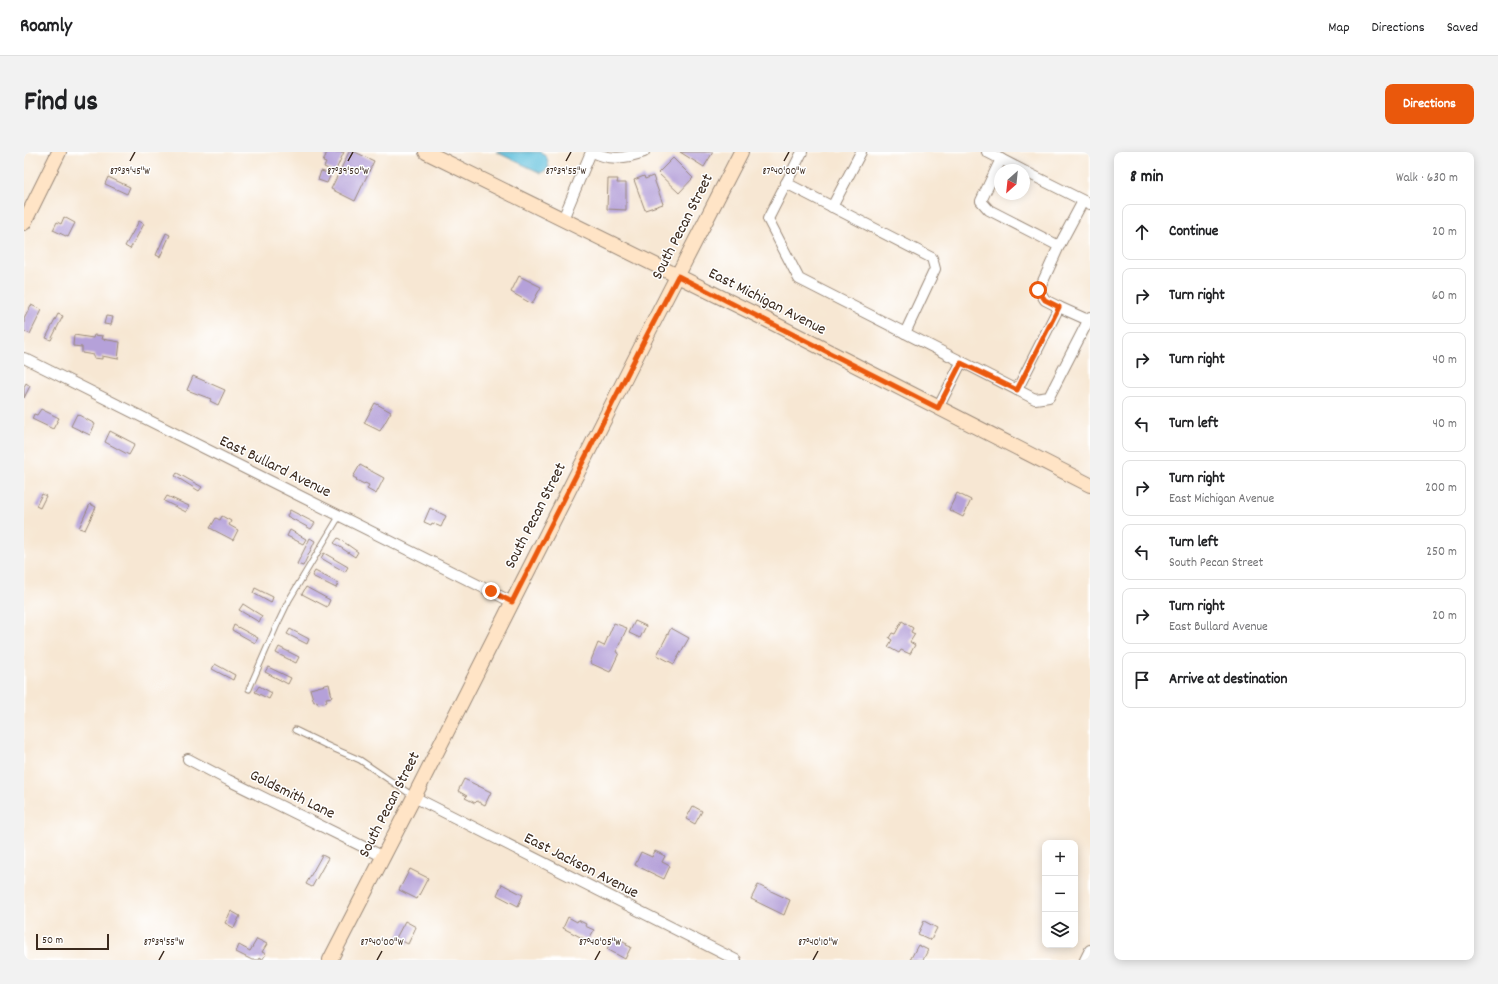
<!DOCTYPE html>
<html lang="en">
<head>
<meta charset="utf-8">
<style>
  body { margin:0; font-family:Dekko,sans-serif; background:#f2f2f2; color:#202124 }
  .controls { position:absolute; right:12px; bottom:12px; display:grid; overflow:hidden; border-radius:8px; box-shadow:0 2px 10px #0003 }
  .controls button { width:36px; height:36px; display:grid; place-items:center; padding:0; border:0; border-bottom:1px solid #e0e0e0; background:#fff; color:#202124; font:20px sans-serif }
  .compass { position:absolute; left:970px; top:12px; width:36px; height:36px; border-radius:50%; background:#fff; box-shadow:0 2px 10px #0003; rotate:207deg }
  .scale { position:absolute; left:12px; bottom:10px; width:73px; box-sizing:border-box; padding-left:4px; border:2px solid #3b2a1e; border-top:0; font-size:11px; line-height:14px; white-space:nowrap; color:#3b2a1e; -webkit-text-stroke:3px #fff; paint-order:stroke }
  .stop { position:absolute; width:12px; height:12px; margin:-9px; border:3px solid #ea580c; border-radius:50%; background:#fff }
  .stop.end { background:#ea580c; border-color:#fff; box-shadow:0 1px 4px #0008 }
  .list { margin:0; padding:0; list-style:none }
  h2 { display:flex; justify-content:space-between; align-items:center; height:52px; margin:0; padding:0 16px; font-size:17px }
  h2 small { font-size:13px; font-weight:400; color:#757577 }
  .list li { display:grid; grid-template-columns:26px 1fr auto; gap:12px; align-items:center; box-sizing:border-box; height:56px; margin:0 8px 8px; padding:0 8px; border:1px solid #e0e0e0; border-radius:8px }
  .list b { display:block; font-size:15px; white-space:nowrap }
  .list p { margin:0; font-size:13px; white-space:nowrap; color:#757577 }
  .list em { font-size:13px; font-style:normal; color:#757577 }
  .icon { flex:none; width:22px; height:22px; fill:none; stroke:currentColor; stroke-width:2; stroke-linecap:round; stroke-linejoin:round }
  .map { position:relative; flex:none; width:1066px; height:808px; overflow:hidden; border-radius:8px }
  header { display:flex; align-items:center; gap:24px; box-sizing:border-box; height:56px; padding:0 20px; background:#fff; border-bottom:1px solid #e0e0e0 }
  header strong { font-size:19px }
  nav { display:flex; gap:22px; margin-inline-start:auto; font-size:14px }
  .intro { display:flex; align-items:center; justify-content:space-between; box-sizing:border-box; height:96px; padding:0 24px }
  h1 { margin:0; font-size:28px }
  .button { padding:10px 18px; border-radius:8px; background:#ea580c; color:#fff; font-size:14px; font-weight:700 }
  main { display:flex; gap:24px; padding:0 24px }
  aside { flex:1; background:#fff; border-radius:8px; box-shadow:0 2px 10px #0003 }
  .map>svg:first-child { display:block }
  .water { fill:#5dbfdc; stroke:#4c747d }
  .building { fill:#b5a1d9 }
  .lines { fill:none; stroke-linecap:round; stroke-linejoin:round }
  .lane-casing { stroke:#998878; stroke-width:7 }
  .street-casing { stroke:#998878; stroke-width:12 }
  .secondary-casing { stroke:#998878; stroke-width:16 }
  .lane { stroke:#fff; stroke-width:5 }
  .street { stroke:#fff; stroke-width:10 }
  .secondary { stroke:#ffe4c6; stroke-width:14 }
  .route { stroke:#ea580c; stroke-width:5 }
  .ticks { fill:none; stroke:#3b2a1e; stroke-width:1.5 }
  .labels { text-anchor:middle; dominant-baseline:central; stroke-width:3; stroke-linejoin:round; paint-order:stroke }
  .street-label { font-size:16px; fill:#3b2a1e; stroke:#fff }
  .ticks-label { font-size:10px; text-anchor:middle; fill:#3b2a1e; stroke:#fff; stroke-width:3; stroke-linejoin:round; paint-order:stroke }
</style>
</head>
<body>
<header>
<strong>Roamly</strong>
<nav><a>Map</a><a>Directions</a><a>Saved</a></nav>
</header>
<div class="intro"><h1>Find us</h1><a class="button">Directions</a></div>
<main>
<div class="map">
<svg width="1066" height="808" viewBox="0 0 1066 808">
  <rect width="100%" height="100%" fill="#fff"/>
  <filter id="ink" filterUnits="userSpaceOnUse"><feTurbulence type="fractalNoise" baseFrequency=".025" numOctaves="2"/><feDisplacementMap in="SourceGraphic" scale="8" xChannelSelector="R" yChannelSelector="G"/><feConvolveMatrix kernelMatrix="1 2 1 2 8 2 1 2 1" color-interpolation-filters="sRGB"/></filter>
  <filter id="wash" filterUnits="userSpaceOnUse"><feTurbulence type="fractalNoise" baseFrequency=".012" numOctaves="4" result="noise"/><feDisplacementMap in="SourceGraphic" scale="16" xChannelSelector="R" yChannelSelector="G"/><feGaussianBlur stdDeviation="0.9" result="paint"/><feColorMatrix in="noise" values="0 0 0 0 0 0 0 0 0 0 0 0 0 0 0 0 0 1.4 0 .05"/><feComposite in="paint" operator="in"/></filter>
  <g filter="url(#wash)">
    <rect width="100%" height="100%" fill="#f7e7d3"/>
    <polygon class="water" points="472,0 517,0 523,6 525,16 517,21"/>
    <g id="blocks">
      <g class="building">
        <polygon points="303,0 320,0 311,20 300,15 302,11 299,10"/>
        <polygon points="325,0 331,0 350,9 331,49 307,37"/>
        <polygon points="656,0 689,0 680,15"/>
        <polygon points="649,6 669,26 655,41 634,21"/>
        <polygon points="297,19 307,22 303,31 294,28"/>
        <polygon points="620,24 621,27 629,24 639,52 621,58 610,28"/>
        <polygon points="84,25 106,35 103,42 81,32"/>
        <polygon points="584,27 594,27 593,31 602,31 602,58 583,57"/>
        <polygon points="40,65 51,71 44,85 29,78 33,70 37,72"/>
        <polygon points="115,69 120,72 106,97 101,94"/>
        <polygon points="142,81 146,83 136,105 132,103"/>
        <polygon points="495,124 517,135 508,152 487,140"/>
        <polygon points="7,153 18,158 6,182 0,179 0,167"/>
        <polygon points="34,162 39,164 27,188 22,186"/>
        <polygon points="82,164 89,165 87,173 80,172"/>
        <polygon points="50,183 69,186 70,183 79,184 78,187 96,190 94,207 78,204 78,207 70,206 70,203 58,201 58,195 49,194"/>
        <polygon points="169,224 201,238 194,253 186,249 187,247 163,238"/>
        <polygon points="2,231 6,234 0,246 0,235"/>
        <polygon points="351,251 367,260 356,279 340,271"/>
        <polygon points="17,257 35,266 29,277 8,267 10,262 13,263"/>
        <polygon points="53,262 71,272 66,283 47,274"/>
        <polygon points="86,279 111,292 105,303 81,290"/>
        <polygon points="336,313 360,326 352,342 343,337 345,333 341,331 340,332 332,328 333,327 329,325"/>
        <polygon points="153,321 178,335 175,339 151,324"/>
        <polygon points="933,341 947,348 939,365 925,358"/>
        <polygon points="18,342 22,344 16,356 12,354"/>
        <polygon points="143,344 165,354 162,360 140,349"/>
        <polygon points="66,352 72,355 61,378 55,376"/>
        <polygon points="406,356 422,364 417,375 408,371 407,373 400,370"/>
        <polygon points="266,358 291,371 287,377 263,364"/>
        <polygon points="198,364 207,369 205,373 214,378 209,388 186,376 192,366 196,368"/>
        <polygon points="266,378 282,387 279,392 263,384"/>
        <polygon points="286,386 291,389 279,414 273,412"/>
        <polygon points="314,386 334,400 331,405 310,391"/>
        <polygon points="300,401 324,415 321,420 297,406"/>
        <polygon points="291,419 314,431 312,436 288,424"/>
        <polygon points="282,435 306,448 303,455 278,442"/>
        <polygon points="231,436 249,445 247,451 229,441"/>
        <polygon points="219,452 238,464 235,470 215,458"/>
        <polygon points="611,469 622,474 616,486 605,481"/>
        <polygon points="878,469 889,476 887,480 891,482 886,490 891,493 886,502 877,498 875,501 864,495 868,488 865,486 868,481 871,482"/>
        <polygon points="590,471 603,476 592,500 595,501 586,520 566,511 574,491 580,494"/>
        <polygon points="210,473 234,486 231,491 208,478"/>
        <polygon points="647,476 665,486 650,512 633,503"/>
        <polygon points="266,477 285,487 283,492 263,482"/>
        <polygon points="255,495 275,505 272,511 252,501"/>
        <polygon points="191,512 211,523 209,528 188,517"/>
        <polygon points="244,515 267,526 264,532 241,520"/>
        <polygon points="305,532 308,545 302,546 303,550 294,552 293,549 290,550 286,537"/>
        <polygon points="235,534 248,541 245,547 231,540"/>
        <polygon points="440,627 467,640 461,653 453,649 451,651 441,646 443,644 434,639"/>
        <polygon points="669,654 678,659 671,672 662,667"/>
        <polygon points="631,699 641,704 638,710 646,714 640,727 611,713 617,700 628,705"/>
        <polygon points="298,703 304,706 288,735 282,732"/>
        <polygon points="386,717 404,726 393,747 375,738"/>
        <polygon points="478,732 499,743 494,754 473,743"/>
        <polygon points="734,733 766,748 760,763 727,747"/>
        <polygon points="207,759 216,764 210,776 201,771"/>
        <polygon points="544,765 553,770 554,768 562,772 561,774 570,778 564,789 539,776"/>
        <polygon points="381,769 392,775 384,792 372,786"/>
        <polygon points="900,769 913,776 907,788 894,782"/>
        <polygon points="589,786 594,788 595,787 603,791 602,793 607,795 601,807 583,797"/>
        <polygon points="233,787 243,792 238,800 242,802 238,808 235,806 234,808 228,808 212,800 215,793 226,799"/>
        <polygon points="894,793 904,798 899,808 886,808"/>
      </g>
    </g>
  </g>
  <g filter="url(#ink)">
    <use href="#blocks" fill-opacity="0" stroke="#998878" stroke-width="1"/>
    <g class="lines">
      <defs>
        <g id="lane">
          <polyline points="225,537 252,475 265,448 316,363"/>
          <polyline points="271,578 306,595 336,608 389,644"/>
        </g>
        <g id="street">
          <path d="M 569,0 C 586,9 602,6 620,0"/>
          <polyline points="778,0 744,67 775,127 1011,247 1025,245 1066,165"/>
          <polyline points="963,0 998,18"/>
          <polyline points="977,7 957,49 965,58 1035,94 1015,138 1021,148 1035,155"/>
          <polyline points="1000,19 1066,52"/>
          <polyline points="762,31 908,106 911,117 881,181"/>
          <polyline points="808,55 837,0"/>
          <polyline points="539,67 567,0"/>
          <polyline points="1035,94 1059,49"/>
          <polyline points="0,206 488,450"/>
          <polyline points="993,238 1035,155 1064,168"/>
          <polyline points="914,256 937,211"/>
          <polyline points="164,607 204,628 358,704"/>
          <polyline points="390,645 712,808"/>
          <polyline points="1061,808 1066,798"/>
        </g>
        <g id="secondary">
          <polyline points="402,0 739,166 1066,333"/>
          <polyline points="0,71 35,0"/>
          <polyline points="306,808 390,645 622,185 717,0"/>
        </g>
      </defs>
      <use href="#lane" class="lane-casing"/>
      <use href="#street" class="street-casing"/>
      <use href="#secondary" class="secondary-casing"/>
      <use href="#lane" class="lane"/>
      <use href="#street" class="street"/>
      <use href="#secondary" class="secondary"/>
    </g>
  </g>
  <g class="lines" filter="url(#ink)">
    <polyline class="route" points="467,439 488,450 622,185 654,124 914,256 937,211 993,238 1035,155 1021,148 1014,138"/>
  </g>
  <path class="ticks" d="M 106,9 L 111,0M 324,9 L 329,0M 542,9 L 547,0M 760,9 L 765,0M 135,808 L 140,799M 353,808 L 358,799M 571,808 L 576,799M 789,808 L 794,799"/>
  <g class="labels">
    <g class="street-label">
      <text transform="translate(659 75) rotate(-63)">South Pecan Street</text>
      <text transform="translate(743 150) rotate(27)">East Michigan Avenue</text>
      <text transform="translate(251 315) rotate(26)">East Bullard Avenue</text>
      <text transform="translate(512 364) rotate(-63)">South Pecan Street</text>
      <text transform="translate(268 643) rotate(26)">Goldsmith Lane</text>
      <text transform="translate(366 653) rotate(-63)">South Pecan Street</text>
      <text transform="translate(557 714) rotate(27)">East Jackson Avenue</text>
    </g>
  </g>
  <g class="ticks-label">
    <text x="106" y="22">87°39'45"W</text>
    <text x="324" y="22">87°39'50"W</text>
    <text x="542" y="22">87°39'55"W</text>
    <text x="760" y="22">87°40'00"W</text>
    <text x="140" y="793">87°39'55"W</text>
    <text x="358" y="793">87°40'00"W</text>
    <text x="576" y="793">87°40'05"W</text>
    <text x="794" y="793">87°40'10"W</text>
  </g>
</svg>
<div class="controls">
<button>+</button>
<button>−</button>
<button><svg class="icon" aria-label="layers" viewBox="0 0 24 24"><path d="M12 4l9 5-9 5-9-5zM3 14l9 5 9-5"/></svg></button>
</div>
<svg class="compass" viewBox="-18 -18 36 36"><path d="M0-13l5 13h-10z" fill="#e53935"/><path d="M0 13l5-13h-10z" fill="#757577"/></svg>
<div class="scale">50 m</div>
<div class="stop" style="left:1014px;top:138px"></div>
<div class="stop end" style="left:467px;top:439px"></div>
</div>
<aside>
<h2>8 min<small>Walk · 630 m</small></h2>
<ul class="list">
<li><svg class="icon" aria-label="ahead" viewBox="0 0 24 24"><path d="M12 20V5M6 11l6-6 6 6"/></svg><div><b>Continue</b></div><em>20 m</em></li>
<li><svg class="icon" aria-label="right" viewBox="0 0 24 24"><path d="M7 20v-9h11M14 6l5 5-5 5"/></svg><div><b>Turn right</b></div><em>60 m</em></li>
<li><svg class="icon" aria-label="right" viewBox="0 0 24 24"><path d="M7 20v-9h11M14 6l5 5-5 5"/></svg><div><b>Turn right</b></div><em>40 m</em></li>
<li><svg class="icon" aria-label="left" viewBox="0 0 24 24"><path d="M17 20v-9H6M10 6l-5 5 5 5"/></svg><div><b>Turn left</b></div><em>40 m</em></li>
<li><svg class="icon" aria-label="right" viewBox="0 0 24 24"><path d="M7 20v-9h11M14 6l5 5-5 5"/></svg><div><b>Turn right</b><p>East Michigan Avenue</p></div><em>200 m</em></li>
<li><svg class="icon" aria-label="left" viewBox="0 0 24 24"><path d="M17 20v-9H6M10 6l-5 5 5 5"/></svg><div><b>Turn left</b><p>South Pecan Street</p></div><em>250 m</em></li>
<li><svg class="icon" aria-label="right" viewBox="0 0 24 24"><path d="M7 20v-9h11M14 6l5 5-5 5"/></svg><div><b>Turn right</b><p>East Bullard Avenue</p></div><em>20 m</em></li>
<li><svg class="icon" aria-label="arrive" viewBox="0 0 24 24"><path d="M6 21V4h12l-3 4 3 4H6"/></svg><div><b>Arrive at destination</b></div></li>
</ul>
</aside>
</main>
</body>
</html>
